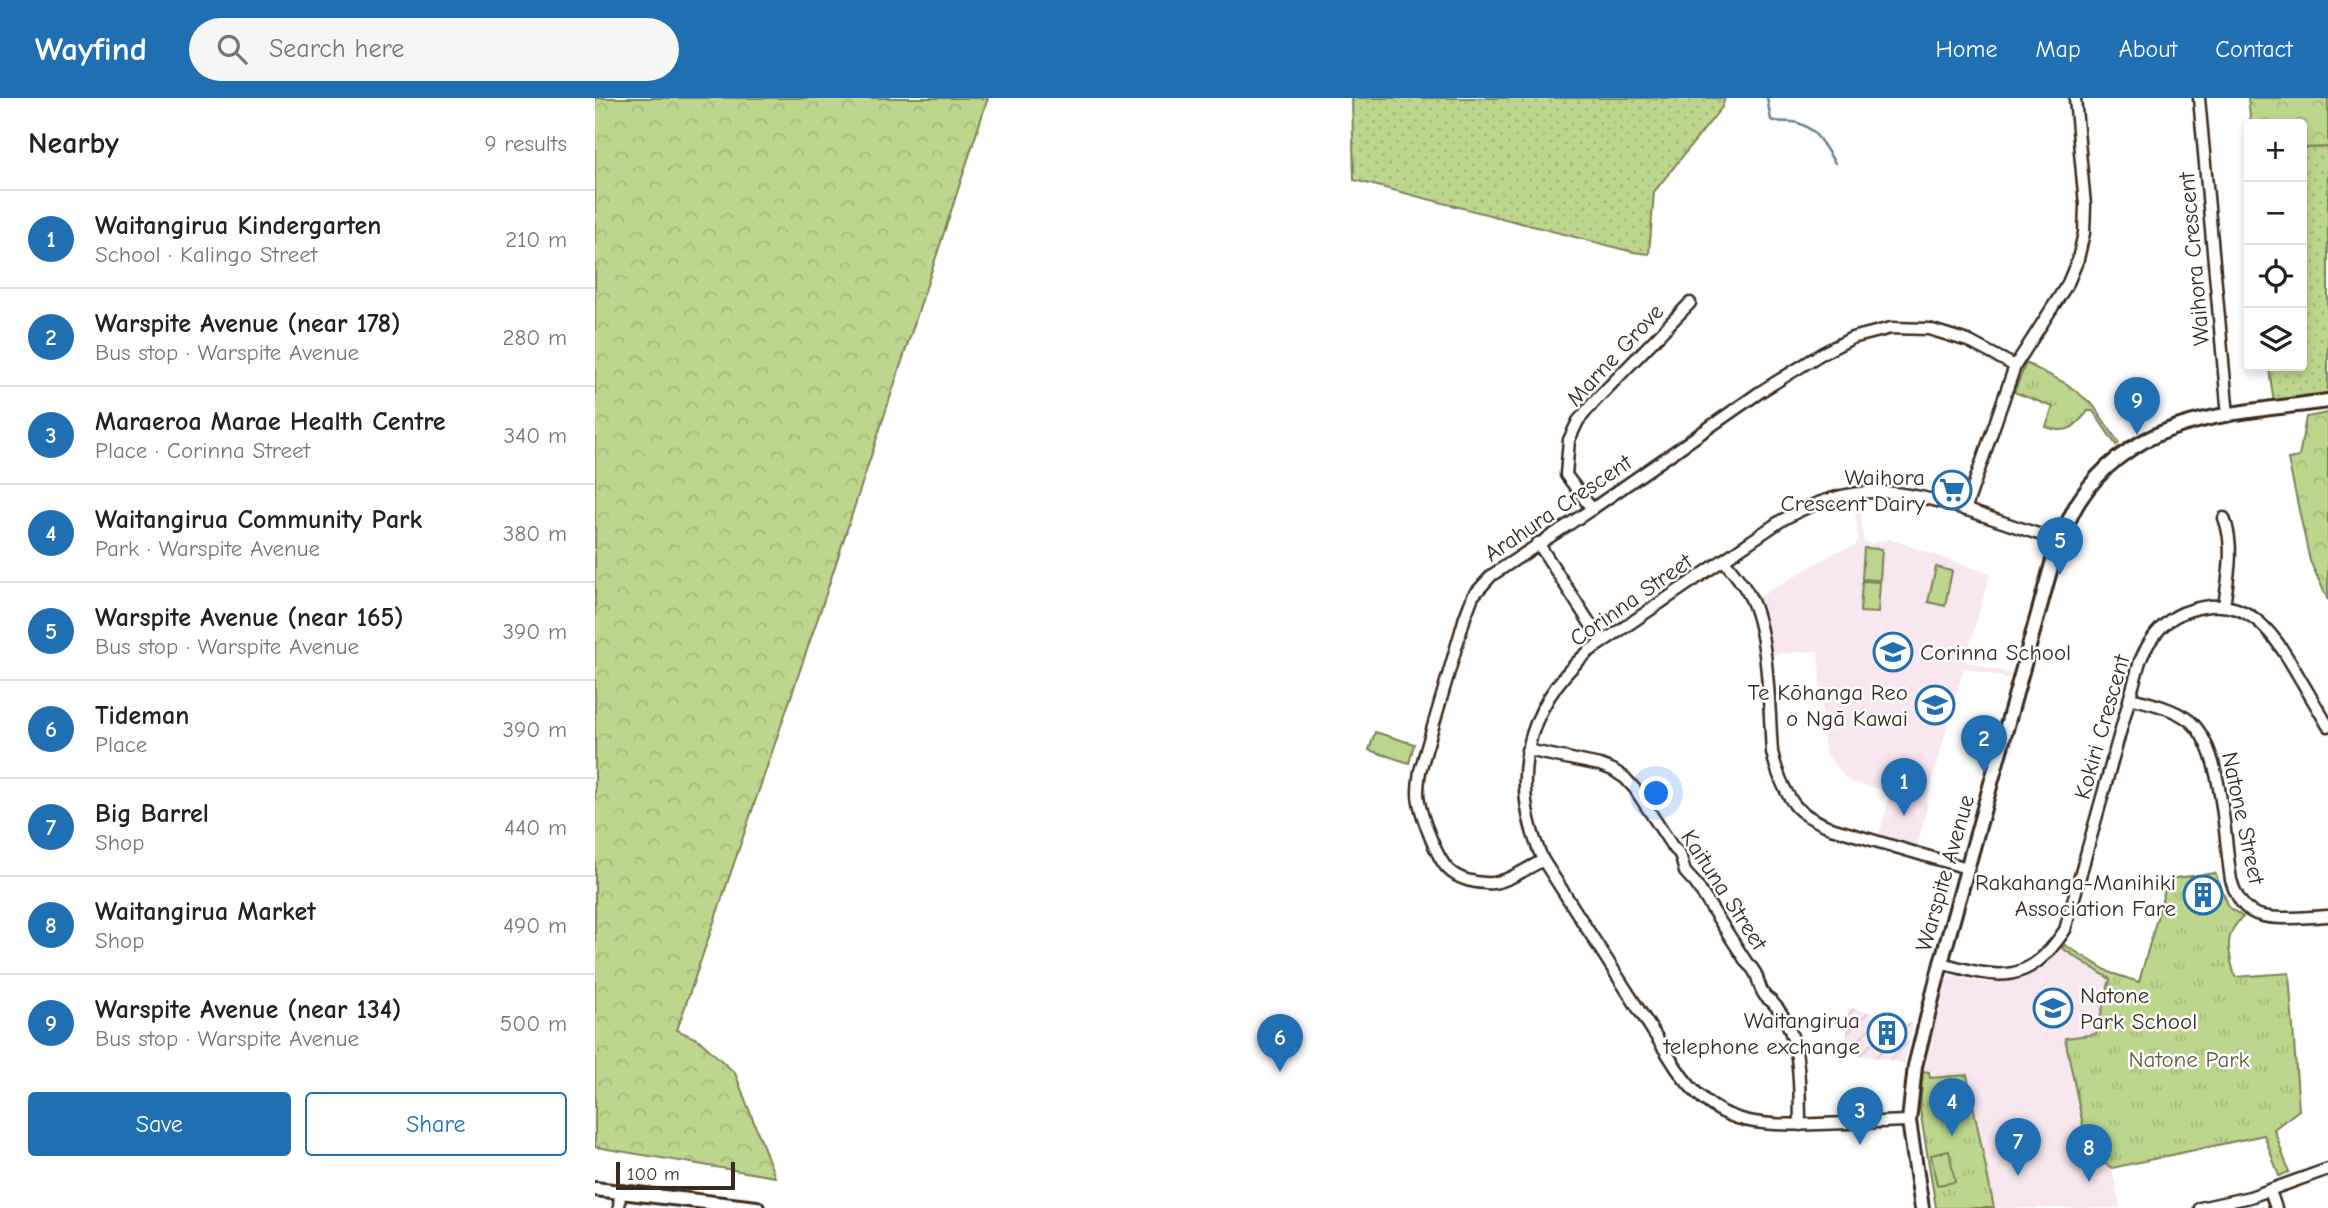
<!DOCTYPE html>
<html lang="en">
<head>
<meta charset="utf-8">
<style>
  body { margin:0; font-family:"Comic Neue",sans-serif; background:#f6f6f6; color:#222 }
  .controls { position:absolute; right:21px; top:21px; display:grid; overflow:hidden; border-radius:7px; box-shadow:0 4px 10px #0003 }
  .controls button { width:63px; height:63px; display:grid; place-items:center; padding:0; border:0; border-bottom:2px solid #e0e0e0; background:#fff; color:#222; font:35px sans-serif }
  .scale { position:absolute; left:21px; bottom:18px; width:119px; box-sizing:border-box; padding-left:7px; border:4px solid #3b2a1e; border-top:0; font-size:19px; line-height:24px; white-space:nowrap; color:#3b2a1e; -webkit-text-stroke:5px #fff; paint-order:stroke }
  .you { position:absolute; left:1062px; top:696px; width:24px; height:24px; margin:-18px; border:5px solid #fff; border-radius:50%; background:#1a73e8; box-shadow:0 0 0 10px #1a73e833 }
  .badge { display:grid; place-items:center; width:46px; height:46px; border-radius:50%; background:#1f6fb2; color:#fff; font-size:23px; font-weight:700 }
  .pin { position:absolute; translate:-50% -58px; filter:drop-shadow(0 2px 4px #0008) }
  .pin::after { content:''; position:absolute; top:37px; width:24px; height:21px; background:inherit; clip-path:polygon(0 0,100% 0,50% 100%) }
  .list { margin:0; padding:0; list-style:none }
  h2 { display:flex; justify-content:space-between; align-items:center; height:91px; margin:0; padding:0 28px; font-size:30px }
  h2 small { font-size:23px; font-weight:400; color:#767676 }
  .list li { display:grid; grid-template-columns:46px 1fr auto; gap:21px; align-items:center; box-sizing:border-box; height:98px; padding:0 28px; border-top:2px solid #e0e0e0 }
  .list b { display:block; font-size:26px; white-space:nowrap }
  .list p { margin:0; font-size:23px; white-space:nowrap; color:#767676 }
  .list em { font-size:23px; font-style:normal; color:#767676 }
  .actions { display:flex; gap:14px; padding:21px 28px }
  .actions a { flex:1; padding:16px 0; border:2px solid #1f6fb2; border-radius:7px; text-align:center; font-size:24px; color:#1f6fb2 }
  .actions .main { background:#1f6fb2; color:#fff }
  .icon { flex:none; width:38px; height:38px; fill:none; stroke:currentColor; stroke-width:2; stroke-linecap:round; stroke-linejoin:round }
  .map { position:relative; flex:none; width:1733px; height:1110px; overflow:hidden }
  header { display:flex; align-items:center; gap:42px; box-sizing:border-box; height:98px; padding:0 35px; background:#1f6fb2; color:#fff }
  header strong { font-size:33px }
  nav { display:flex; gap:38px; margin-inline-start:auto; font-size:24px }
  .search { width:490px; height:63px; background:#f6f6f6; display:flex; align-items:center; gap:18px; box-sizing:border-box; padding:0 24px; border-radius:38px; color:#767676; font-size:26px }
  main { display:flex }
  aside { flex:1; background:#fff }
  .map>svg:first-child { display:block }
  .built { fill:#f8e7ee }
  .industrial { fill:url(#industrial-furrows) }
  .grass { fill:url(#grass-dots); stroke:#7c8056; stroke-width:2 }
  .forest { fill:url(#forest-crowns); stroke:#7c8056; stroke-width:2 }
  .park { fill:url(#park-tufts); stroke:#7c8056; stroke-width:2 }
  .garden { fill:#bcd68d; stroke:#7c8056; stroke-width:2 }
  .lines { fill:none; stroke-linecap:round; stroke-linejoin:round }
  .stream { stroke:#698395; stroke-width:2.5 }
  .minor-casing { stroke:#3b2a1e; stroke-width:15 }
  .major-casing { stroke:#3b2a1e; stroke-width:18 }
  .minor { stroke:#fff; stroke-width:10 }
  .major { stroke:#fff; stroke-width:12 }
  .labels { text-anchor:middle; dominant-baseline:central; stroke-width:5; stroke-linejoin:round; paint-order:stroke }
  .street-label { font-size:23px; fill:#3b2a1e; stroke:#fff }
  .poi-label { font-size:23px; fill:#3b2a1e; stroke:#fff; text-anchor:end }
  .park-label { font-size:23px; fill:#625e3f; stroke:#fff }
</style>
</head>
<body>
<header>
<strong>Wayfind</strong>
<div class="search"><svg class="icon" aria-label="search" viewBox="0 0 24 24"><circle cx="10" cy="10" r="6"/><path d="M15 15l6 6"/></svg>Search here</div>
<nav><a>Home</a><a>Map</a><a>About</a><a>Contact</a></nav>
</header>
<main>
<aside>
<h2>Nearby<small>9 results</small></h2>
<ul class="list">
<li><span class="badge">1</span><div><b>Waitangirua Kindergarten</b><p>School · Kalingo Street</p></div><em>210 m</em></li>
<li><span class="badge">2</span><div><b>Warspite Avenue (near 178)</b><p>Bus stop · Warspite Avenue</p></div><em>280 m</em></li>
<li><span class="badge">3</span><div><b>Maraeroa Marae Health Centre</b><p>Place · Corinna Street</p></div><em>340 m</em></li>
<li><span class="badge">4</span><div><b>Waitangirua Community Park</b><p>Park · Warspite Avenue</p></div><em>380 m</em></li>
<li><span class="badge">5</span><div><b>Warspite Avenue (near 165)</b><p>Bus stop · Warspite Avenue</p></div><em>390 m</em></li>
<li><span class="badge">6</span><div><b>Tideman</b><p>Place</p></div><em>390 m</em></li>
<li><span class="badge">7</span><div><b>Big Barrel</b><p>Shop</p></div><em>440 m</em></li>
<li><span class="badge">8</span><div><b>Waitangirua Market</b><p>Shop</p></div><em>490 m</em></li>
<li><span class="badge">9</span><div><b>Warspite Avenue (near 134)</b><p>Bus stop · Warspite Avenue</p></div><em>500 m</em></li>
</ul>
<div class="actions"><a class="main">Save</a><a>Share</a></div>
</aside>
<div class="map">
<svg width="1733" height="1110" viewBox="0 0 1733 1110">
  <defs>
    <pattern id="industrial-furrows" width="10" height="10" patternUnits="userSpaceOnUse" patternTransform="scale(1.75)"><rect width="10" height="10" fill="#f8e7ee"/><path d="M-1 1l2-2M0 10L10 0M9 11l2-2" fill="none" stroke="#d6c6cc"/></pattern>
    <pattern id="grass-dots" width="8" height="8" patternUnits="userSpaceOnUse" patternTransform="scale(1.75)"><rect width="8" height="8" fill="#bcd68d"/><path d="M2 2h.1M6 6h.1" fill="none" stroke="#a2b879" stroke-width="1.8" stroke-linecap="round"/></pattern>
    <pattern id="forest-crowns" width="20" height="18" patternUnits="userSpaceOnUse" patternTransform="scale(1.75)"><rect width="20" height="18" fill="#bcd68d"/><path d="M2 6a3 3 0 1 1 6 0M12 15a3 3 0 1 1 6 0" fill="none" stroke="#a2b879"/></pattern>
    <pattern id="park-tufts" width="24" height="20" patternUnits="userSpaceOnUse" patternTransform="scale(1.75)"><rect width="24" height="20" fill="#bcd68d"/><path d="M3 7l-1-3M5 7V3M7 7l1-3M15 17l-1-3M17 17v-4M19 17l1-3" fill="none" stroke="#a2b879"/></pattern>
  </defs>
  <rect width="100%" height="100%" fill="#fff"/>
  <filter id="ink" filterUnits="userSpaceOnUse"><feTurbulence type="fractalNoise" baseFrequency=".0143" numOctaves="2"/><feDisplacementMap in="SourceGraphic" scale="14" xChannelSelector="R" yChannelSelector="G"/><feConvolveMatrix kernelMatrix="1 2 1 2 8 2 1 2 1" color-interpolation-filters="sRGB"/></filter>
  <g filter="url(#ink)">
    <g class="built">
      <polygon points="1265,403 1268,442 1275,446 1294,441 1395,476 1370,563 1416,576 1414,581 1369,569 1331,704 1333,705 1322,749 1284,738 1296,694 1253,683 1230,654 1223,553 1176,556 1172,520 1164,499 1241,454 1260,448 1264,442 1259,404"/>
      <polygon points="1467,850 1515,881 1501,936 1470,940 1494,1055 1517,1070 1525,1110 1399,1110 1372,977 1335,980 1333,974 1325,973 1328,959 1349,884 1353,881 1359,878 1391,885 1423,882 1450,868"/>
    </g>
    <polygon class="industrial" points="1253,909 1318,926 1309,965 1251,954"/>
    <g class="grass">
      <polygon points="757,0 1130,0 1127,9 1059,94 1054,156 1038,154 759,82"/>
      <polygon points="1733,49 1733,295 1679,305 1674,271 1677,268 1707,268 1707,50"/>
    </g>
    <g class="forest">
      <polygon points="0,0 393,0 228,505 82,932 104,942 140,975 180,1079 0,1049"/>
      <polygon points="1653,0 1733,0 1733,49 1707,50 1707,26 1656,26"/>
      <polygon points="1733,315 1733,502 1715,463 1693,361 1704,359 1711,319"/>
    </g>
    <g class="park">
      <path d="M 1431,265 L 1472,286 L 1498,307 L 1524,345 L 1521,347 L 1498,313 L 1493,313 C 1480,329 1473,337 1451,329 L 1458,309 L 1419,294 Z"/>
      <polygon points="780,634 819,646 814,665 774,652"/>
      <path d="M 1620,775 L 1634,809 L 1648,819 C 1627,837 1634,855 1640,879 L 1694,875 L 1704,1012 L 1679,1031 L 1694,1074 L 1684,1078 L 1669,1037 L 1517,1070 L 1494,1056 L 1470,940 L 1501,936 L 1515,881 L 1467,850 L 1470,847 L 1516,875 L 1544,884 L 1573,781 Z"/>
      <polygon points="1328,973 1334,974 1335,980 1372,977 1399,1110 1341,1110 1325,1012"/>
    </g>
    <g class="garden">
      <polygon points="1269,450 1287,451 1285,482 1267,481"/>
      <polygon points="1341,469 1357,473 1350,508 1333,504"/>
      <polygon points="1267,483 1285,484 1283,515 1265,514"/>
      <polygon points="1354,1053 1360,1084 1342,1087 1336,1057"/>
    </g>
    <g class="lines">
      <path class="stream" d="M 1172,0 L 1176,22 C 1184,25 1190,23 1198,24 C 1220,27 1229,49 1240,65"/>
      <defs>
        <g id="minor">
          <polyline points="1604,0 1633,318"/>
          <polyline points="997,411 971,377 974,342 983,323 999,304 1095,205"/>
          <polyline points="1370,412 1420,268 1473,185 1483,161 1489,135 1490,107 1480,0"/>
          <path d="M 1629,420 C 1640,448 1633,479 1629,508"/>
          <polyline points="943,445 1007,544"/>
          <path d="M 1129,462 C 1137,473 1148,485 1154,497 C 1174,533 1174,612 1177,654 C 1180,669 1189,693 1199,706 C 1207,717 1224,724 1236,730 L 1372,770"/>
          <path d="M 1535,600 C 1555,605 1578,610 1595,623 C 1628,651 1629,739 1636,782 C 1639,793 1646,808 1657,814 C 1674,824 1713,819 1733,818"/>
          <path d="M 932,652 L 1005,667 L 1018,672 L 1030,680 L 1040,691 L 1077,748 L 1085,756 L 1090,774 L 1101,786 L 1152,865 C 1166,877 1161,886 1170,898 C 1172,901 1176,902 1178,905 C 1208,936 1204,987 1205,1027"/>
          <path d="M 948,762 C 935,769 912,784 898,785 C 883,786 863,782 853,771 C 841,759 823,711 823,695 C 823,688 824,680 825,673 L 870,519 L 878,498 L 897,477 L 997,411 L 1165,294 L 1226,256 L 1257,240 L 1296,230 L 1334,231 L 1373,243 L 1420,268"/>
          <path d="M 1346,865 C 1405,881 1432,888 1470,832 L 1545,563 C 1555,539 1570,519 1596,512 C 1650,495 1676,531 1700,572 C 1711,591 1722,609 1733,628"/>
          <path d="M 1314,1023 C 1284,1024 1253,1025 1223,1026 C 1161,1028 1119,1027 1082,971 L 948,762 C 913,685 929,610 993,554 L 1187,422 C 1257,382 1306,390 1378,414 C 1407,424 1436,434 1465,443"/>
          <polyline points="1675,1093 1681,1110"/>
          <polyline points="24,1110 25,1094"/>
          <polyline points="1605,1110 1655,1099 1733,1071"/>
        </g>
        <g id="major">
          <polyline points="0,1091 162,1110"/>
          <path d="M 1327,1110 L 1314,1023 L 1320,968 L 1346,865 L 1458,462 C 1466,442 1472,422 1484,403 C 1540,315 1641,316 1733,303"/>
        </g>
      </defs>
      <use href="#minor" class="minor-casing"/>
      <use href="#major" class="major-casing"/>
      <use href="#minor" class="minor"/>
      <use href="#major" class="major"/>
    </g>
  </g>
  <defs>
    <symbol id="supermarket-ring" viewBox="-11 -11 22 22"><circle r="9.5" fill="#fff" stroke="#1f6fb2" stroke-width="1.5"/><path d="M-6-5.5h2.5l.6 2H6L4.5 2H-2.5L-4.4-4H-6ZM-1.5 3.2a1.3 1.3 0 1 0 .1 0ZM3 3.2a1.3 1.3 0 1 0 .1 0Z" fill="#1f6fb2"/></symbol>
    <symbol id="school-ring" viewBox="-11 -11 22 22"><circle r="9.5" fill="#fff" stroke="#1f6fb2" stroke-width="1.5"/><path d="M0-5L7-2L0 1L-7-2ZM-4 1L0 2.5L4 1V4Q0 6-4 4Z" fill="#1f6fb2"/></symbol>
    <symbol id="building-ring" viewBox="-11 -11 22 22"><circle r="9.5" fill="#fff" stroke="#1f6fb2" stroke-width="1.5"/><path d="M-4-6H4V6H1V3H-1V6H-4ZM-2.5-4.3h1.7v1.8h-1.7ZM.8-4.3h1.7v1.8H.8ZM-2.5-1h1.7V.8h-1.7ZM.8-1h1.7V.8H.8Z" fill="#1f6fb2"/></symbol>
  </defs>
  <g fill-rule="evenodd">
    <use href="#supermarket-ring" x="1335" y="370" width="44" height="44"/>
    <use href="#school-ring" x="1276" y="532" width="44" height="44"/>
    <use href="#school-ring" x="1318" y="585" width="44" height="44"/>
    <use href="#building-ring" x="1586" y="775" width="44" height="44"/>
    <use href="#school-ring" x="1436" y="888" width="44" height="44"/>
    <use href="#building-ring" x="1270" y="913" width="44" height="44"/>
  </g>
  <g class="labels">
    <g class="street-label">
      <text transform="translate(1599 161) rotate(-95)">Waihora Crescent</text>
      <text transform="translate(1020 257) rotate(-47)">Marne Grove</text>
      <text transform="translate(963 410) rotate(-34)">Arahura Crescent</text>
      <text transform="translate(1036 502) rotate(-35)">Corinna Street</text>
      <text transform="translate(1507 629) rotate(-74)">Kokiri Crescent</text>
      <text transform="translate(1648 720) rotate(78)">Natone Street</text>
      <text transform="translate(1350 775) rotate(-74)">Warspite Avenue</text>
      <text transform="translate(1129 792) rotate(57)">Kaituna Street</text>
    </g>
    <g class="poi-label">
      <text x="1330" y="379">Waihora<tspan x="1330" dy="26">Crescent Dairy</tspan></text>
      <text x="1325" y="554" text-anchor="start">Corinna School</text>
      <text x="1313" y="594">Te Kōhanga Reo<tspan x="1313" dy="26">o Ngā Kawai</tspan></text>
      <text x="1581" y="784">Rakahanga-Manihiki<tspan x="1581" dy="26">Association Fare</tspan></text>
      <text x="1485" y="897" text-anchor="start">Natone<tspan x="1485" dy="26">Park School</tspan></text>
      <text x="1265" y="922">Waitangirua<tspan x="1265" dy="26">telephone exchange</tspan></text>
    </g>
    <g class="park-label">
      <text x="1594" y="961">Natone Park</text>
    </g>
  </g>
</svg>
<div class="controls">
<button>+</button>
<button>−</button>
<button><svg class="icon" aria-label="locate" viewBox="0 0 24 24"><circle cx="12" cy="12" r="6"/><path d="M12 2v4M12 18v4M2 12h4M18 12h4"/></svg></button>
<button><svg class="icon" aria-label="layers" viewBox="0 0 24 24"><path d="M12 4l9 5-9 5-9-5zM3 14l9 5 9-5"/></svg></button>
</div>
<div class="scale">100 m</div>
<div class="you"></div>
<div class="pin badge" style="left:1309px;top:718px">1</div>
<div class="pin badge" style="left:1389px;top:675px">2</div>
<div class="pin badge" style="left:1265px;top:1047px">3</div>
<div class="pin badge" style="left:1357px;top:1038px">4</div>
<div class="pin badge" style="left:1465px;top:477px">5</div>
<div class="pin badge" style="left:685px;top:974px">6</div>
<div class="pin badge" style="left:1423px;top:1078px">7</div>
<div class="pin badge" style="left:1494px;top:1084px">8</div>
<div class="pin badge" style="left:1542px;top:337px">9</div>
</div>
</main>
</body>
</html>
